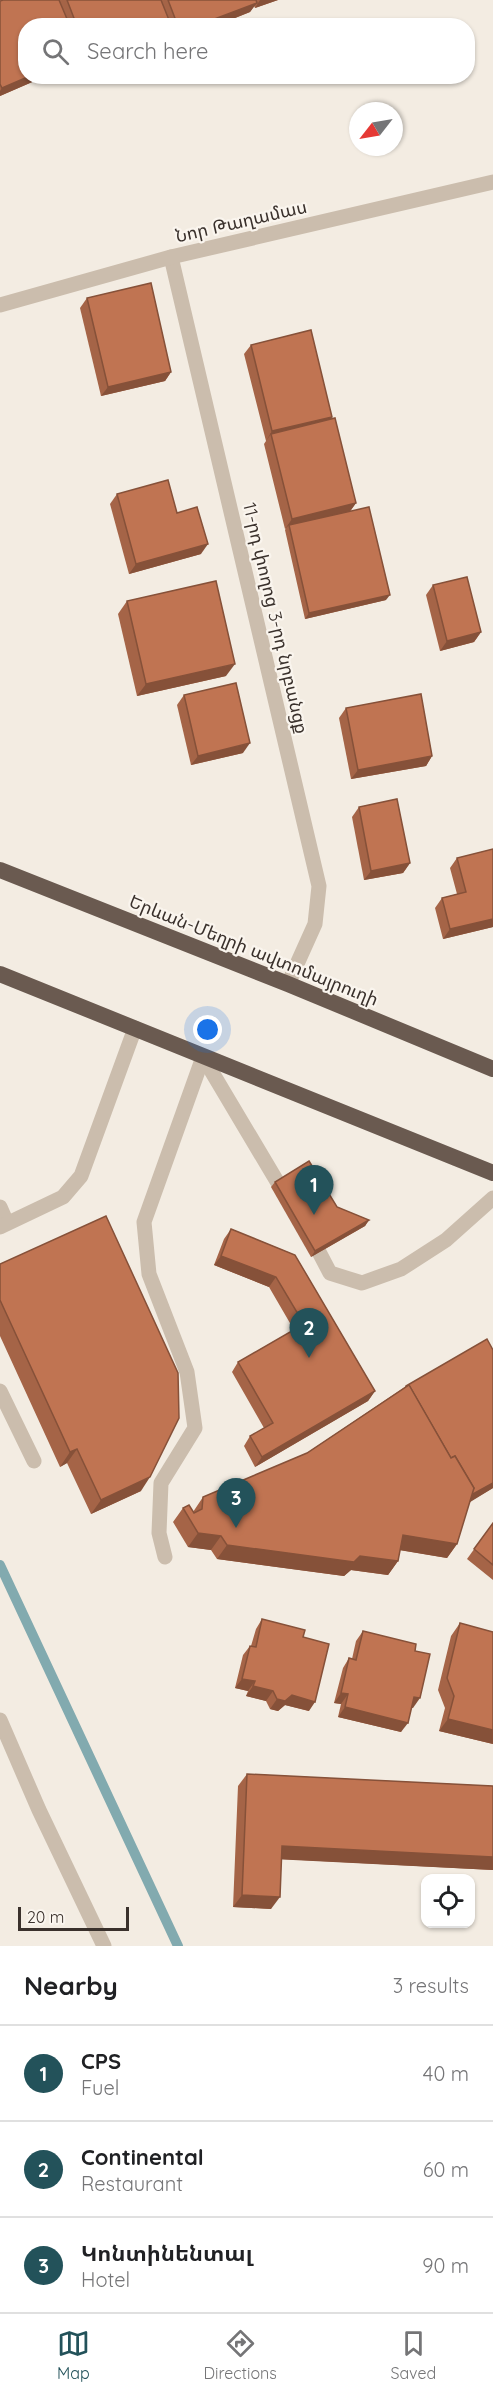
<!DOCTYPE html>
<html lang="en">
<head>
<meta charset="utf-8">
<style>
  body { margin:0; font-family:Quicksand,"Noto Sans Armenian",sans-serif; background:#f2f2f2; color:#202124 }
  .controls { position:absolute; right:18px; bottom:18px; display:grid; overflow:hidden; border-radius:12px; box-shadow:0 2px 4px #0004 }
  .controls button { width:54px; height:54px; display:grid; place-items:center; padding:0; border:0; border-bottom:2px solid #e0e0e0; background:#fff; color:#202124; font:30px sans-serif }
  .compass { position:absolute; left:349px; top:102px; width:54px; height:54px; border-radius:50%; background:#fff; box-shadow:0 2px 4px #0004; rotate:239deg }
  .scale { position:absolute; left:18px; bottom:15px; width:111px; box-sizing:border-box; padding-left:6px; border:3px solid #3a312c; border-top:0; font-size:16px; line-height:21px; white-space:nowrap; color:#3a312c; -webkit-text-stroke:4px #faf5ee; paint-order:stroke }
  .you { position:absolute; left:208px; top:1030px; width:21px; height:21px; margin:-15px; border:4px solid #fff; border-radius:50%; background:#1a73e8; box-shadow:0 0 0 9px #1a73e833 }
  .badge { display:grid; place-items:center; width:39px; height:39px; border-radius:50%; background:#23525a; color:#fff; font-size:20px; font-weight:700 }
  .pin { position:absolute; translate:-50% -50px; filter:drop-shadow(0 2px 3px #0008) }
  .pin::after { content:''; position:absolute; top:32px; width:21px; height:18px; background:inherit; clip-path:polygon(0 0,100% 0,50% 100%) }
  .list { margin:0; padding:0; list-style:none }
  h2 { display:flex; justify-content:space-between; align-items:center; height:78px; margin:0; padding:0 24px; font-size:26px }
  h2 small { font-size:20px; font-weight:400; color:#757577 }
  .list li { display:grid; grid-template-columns:39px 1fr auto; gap:18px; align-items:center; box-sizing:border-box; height:96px; padding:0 24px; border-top:2px solid #e0e0e0 }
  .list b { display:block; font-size:22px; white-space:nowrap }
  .list p { margin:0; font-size:20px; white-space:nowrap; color:#757577 }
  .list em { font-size:20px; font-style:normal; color:#757577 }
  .icon { flex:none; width:33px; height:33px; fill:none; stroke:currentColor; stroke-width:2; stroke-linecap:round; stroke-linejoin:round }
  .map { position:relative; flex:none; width:493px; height:1946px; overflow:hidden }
  .search { position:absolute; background:#fff; box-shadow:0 2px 4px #0004; left:18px; right:18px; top:18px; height:66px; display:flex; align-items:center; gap:15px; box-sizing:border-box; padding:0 21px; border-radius:24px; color:#757577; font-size:22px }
  .sheet { height:366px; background:#fff }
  nav { display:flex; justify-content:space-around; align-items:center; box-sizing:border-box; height:84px; border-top:2px solid #e0e0e0; background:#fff; font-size:16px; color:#757577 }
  nav a { display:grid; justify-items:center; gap:3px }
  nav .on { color:#23525a }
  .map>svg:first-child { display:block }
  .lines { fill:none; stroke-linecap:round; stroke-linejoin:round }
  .stream { stroke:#82aaaf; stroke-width:10 }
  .service { stroke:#cbbdad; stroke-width:15 }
  .minor { stroke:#cbbdad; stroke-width:15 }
  .trunk { stroke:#6a5a50; stroke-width:16 }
  .wall { fill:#a56447 }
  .shaded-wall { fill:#865139 }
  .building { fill:#c07452; stroke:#865139; stroke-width:1.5 }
  .labels { text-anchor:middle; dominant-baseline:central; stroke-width:4.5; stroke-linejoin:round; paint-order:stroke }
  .street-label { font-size:18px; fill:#3a312c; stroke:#faf5ee }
</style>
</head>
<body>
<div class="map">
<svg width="493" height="1946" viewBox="0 0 493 1946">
  <rect width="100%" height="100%" fill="#f3ece2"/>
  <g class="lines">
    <polyline class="stream" points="0,1565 178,1946"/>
    <g class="service">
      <polyline points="203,1057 278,1183"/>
      <polyline points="0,1207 7,1223"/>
      <polyline points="0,1227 63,1197 81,1176 135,1028"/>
      <polyline points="319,1252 330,1273 362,1283 401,1269 446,1240 493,1198"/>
      <polyline points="0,1391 34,1461"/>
      <polyline points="165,1557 159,1533 161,1483 195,1428 187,1372 149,1274 144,1222 203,1057"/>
      <polyline points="0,1720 39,1810 104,1946"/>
    </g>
    <g class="minor">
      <polyline points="171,257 319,886 315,924 288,984"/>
      <polyline points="0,305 171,257 493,182"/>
    </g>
    <g class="trunk">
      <polyline points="0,870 288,984 493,1069"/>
      <polyline points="0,974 493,1173"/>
    </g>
  </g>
  <g class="wall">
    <polygon points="3,0 278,0 255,8 254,6 250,12 215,26 168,26 167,23 165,26 26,26 46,76 0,96 0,1"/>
    <polygon points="87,298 171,372 165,381 101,396 80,308"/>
    <polygon points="251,345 332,417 330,420 356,503 350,511 386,600 305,619 285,530 286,528 285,529 264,444 266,441 244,354"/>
    <polygon points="117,494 201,554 129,574 110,504"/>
    <polygon points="433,585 481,632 474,642 440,651 426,595"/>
    <polygon points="127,601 226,676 137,696 118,614"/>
    <polygon points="184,695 243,753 191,765 177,705"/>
    <polygon points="346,708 432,756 426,766 351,779 339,718"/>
    <polygon points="359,807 410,863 403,873 364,880 352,817"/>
    <polygon points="457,858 493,927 443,939 435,908 442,898 457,894 450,868"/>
    <polygon points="275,1182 337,1207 369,1220 365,1226 311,1257 271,1187"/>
    <polygon points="231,1229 295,1255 375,1391 368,1401 255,1467 244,1446 250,1436 264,1428 232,1372 238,1362 294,1330 269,1287 214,1265 224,1239"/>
    <polygon points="0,1264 141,1491 91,1514 67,1463 60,1467 0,1336"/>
    <polygon points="406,1386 493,1488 469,1502 457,1544 447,1558 400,1550 398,1561 388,1575 351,1570 344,1576 217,1559 211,1550 188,1547 173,1522 183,1508 193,1512 203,1497 307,1453"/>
    <polygon points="493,1523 493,1580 467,1559"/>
    <polygon points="262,1619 303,1637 309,1711 285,1705 278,1711 270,1709 266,1701 246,1696 248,1691 235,1688 243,1655 250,1646 251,1646 256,1629"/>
    <polygon points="460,1623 493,1744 439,1731 445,1708 438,1690 451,1636"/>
    <polygon points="363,1631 415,1651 413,1708 411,1708 401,1732 338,1717 341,1704 334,1703 343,1668 349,1658 352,1659 356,1641"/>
    <polygon points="247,1774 493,1786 493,1870 282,1859 271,1909 233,1907 238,1786"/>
  </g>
  <g class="shaded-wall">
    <polygon points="260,0 278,0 255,8"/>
    <polygon points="257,3 250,12 215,26 196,26"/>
    <polygon points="169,20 165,26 155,26"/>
    <polygon points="30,76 46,76 0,96 0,91 2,88"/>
    <polygon points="171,372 165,381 101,396 108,387"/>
    <polygon points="332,417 325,426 271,434 266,441 272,431"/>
    <polygon points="356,503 349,513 289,525 285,529 292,519"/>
    <polygon points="208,544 201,554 129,574 136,564"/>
    <polygon points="390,595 386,600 305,619 309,613"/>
    <polygon points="481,632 474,642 440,651 447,641"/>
    <polygon points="235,664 226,676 137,696 146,684"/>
    <polygon points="250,743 243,753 191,765 198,756"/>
    <polygon points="432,756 426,766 351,779 358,770"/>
    <polygon points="410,863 403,873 364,880 371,871"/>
    <polygon points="493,919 493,927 443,939 450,929"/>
    <polygon points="369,1220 365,1226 311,1257 315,1251"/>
    <polygon points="221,1256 276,1277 269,1287 214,1265"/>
    <polygon points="375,1391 368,1401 255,1467 262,1457"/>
    <polygon points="77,1449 67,1463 60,1467 70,1452"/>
    <polygon points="150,1477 141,1491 91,1514 101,1500"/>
    <polygon points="493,1483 493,1488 467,1504 473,1494"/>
    <polygon points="198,1533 221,1536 211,1550 188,1547"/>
    <polygon points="403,1535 457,1544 447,1558 393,1549"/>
    <polygon points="227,1545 360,1556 398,1561 388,1575 351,1570 344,1576 217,1559"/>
    <polygon points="242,1679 255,1681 248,1691 235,1688"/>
    <polygon points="253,1686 273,1691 266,1701 246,1696"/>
    <polygon points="341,1693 348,1694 341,1704 334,1703"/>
    <polygon points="292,1695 315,1702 309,1711 285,1705 278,1711 270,1709 277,1699"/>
    <polygon points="414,1697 420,1698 413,1708 407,1707"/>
    <polygon points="345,1707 408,1723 401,1732 338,1717"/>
    <polygon points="448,1719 493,1730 493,1744 439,1731"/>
    <polygon points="282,1846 493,1857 493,1870 273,1859"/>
    <polygon points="242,1895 280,1897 271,1909 233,1907"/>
  </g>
  <g class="building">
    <polygon points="3,0 59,0 70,26 26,26 26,76 30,76 2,88 0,84 0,1"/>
    <polygon points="67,0 161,0 169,20 155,26 77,26"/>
    <polygon points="168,0 256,0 257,3 196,26 178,26"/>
    <polygon points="151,283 171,372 108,387 87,298"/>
    <polygon points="311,330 332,417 272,431 251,345"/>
    <polygon points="335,418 356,503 292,519 271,434"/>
    <polygon points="168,480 177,513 197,507 208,544 136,564 117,494"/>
    <polygon points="369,507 390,595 309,613 289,525"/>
    <polygon points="467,577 481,632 447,641 433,585"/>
    <polygon points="216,581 235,664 146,684 127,601"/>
    <polygon points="236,683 250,743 198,756 184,695"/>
    <polygon points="421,694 432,756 358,770 346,708"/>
    <polygon points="397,799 410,863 371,871 359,807"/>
    <polygon points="493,849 493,919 450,929 442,898 466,892 457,858"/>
    <polygon points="309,1161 337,1207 369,1220 315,1251 275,1182"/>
    <polygon points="106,1216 178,1373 179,1418 150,1477 101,1500 77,1449 70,1452 0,1300 0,1264"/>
    <polygon points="231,1229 295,1255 375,1391 262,1457 250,1436 273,1423 238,1362 304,1324 276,1277 221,1256"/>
    <polygon points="487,1339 493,1350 493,1483 473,1494 472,1492 474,1488 455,1456 451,1458 409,1385 406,1387 406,1386"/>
    <polygon points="409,1385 451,1458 455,1456 474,1488 457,1544 403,1535 398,1561 360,1556 354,1562 227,1545 221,1536 198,1533 183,1508 189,1505 194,1513 202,1509 203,1497 307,1453"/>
    <polygon points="493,1523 493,1565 474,1549"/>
    <polygon points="262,1619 305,1630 303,1637 329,1644 315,1702 292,1695 285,1701 277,1699 273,1691 253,1686 255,1681 242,1679 250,1646 256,1647"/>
    <polygon points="460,1623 493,1632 493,1730 448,1719 454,1696 447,1678"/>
    <polygon points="363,1631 416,1644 415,1651 430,1654 420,1698 414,1697 408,1723 345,1707 348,1694 341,1693 349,1658 356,1660"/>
    <polygon points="247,1774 493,1786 493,1857 282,1846 280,1897 242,1895"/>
  </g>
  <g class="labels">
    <g class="street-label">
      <text transform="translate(241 221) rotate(-13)">Նոր Թաղամաս</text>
      <text transform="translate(276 618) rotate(77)">11-րդ փողոց 3-րդ նրբանցք</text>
      <text transform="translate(254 950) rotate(22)">Երևան-Մեղրի ավտոմայրուղի</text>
    </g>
  </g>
</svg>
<div class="controls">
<button><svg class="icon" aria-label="locate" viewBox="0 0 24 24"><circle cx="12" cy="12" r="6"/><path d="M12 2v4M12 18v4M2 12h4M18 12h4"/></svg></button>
</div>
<svg class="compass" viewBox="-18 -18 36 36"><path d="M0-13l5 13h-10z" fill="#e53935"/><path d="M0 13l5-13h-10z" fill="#757577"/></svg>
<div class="scale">20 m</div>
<div class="you"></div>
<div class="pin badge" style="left:314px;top:1215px">1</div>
<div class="pin badge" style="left:309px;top:1358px">2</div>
<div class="pin badge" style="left:236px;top:1528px">3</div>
<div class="search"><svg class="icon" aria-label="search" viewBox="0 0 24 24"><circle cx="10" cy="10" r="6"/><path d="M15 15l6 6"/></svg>Search here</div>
</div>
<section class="sheet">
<h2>Nearby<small>3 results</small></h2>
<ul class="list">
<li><span class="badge">1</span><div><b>CPS</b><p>Fuel</p></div><em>40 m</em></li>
<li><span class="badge">2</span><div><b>Continental</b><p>Restaurant</p></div><em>60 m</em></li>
<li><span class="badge">3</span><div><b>Կոնտինենտալ</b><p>Hotel</p></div><em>90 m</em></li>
</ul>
</section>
<nav>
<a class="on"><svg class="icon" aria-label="map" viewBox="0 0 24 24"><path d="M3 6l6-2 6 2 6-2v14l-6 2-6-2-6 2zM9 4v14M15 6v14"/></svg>Map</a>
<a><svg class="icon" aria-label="directions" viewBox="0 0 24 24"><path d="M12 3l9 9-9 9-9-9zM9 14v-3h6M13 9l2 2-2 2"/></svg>Directions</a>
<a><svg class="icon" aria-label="saved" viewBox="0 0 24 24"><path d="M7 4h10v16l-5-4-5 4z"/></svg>Saved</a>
</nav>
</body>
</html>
